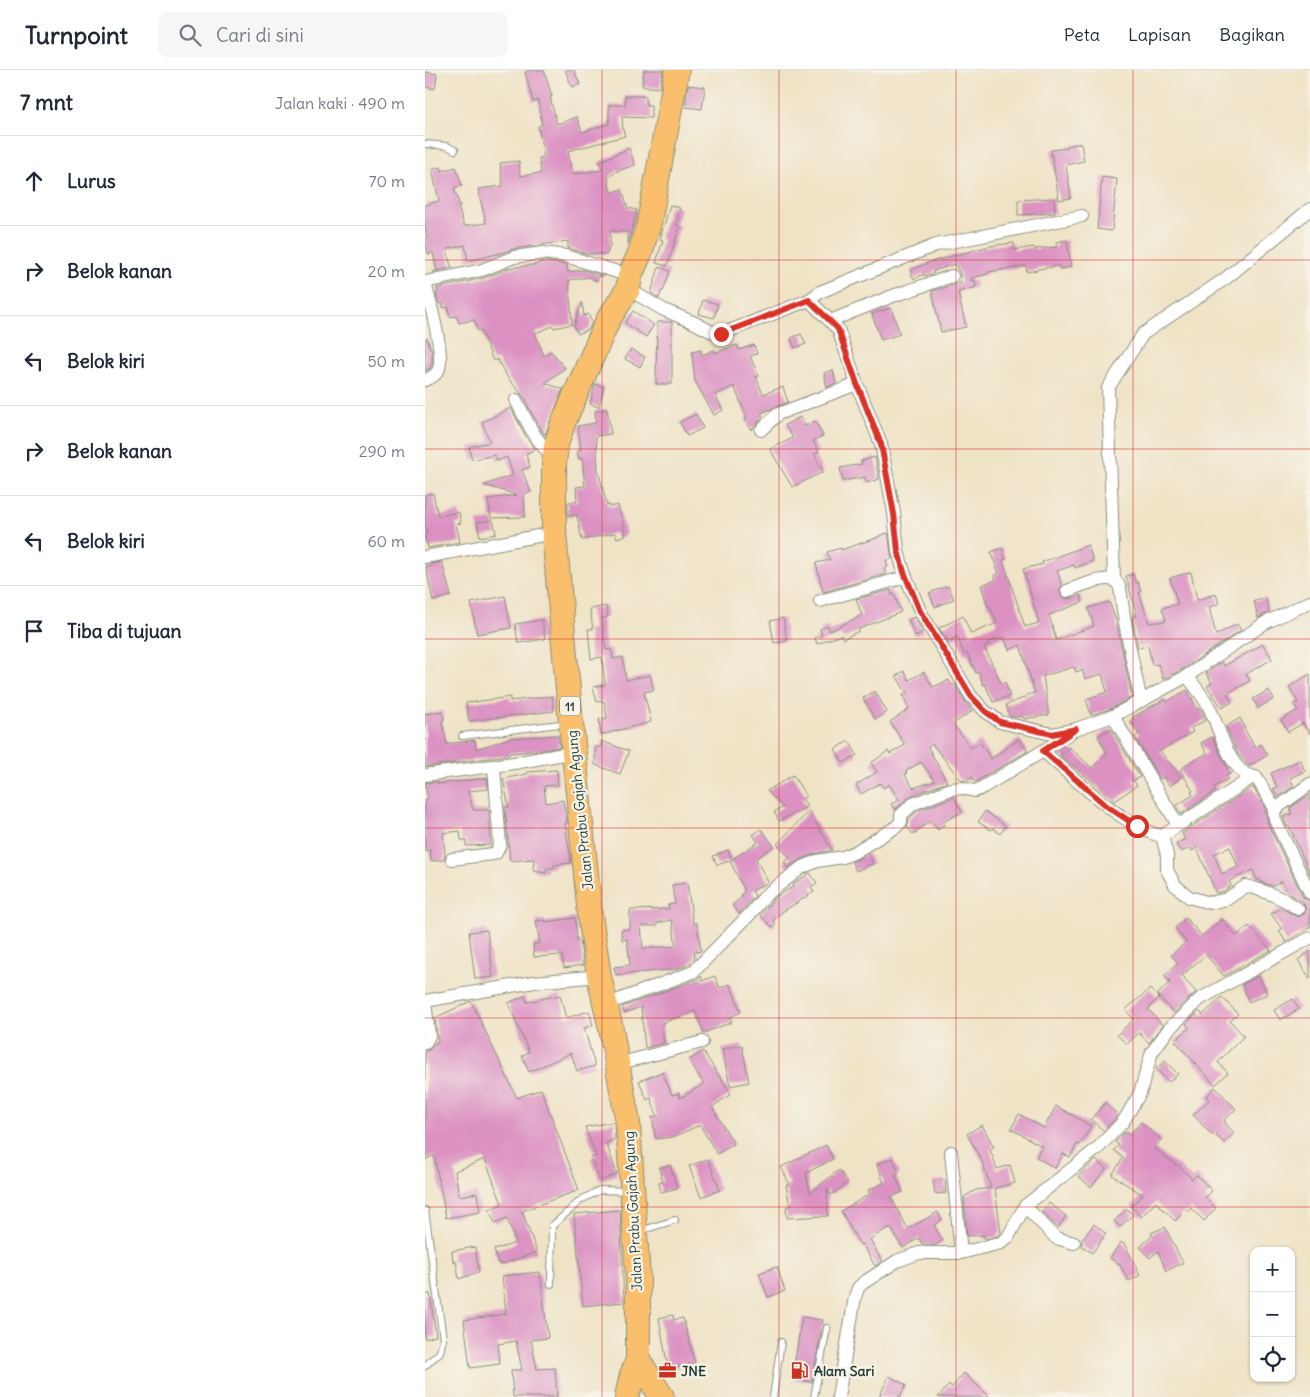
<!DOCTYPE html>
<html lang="id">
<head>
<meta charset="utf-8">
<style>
  body { margin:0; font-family:Delius,sans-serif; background:#f6f6f7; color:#1f2937 }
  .controls { position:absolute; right:15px; bottom:15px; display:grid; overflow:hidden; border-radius:10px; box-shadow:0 1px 4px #0004 }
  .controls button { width:45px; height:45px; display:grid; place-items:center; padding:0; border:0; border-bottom:1px solid #e0e1e3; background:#fff; color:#1f2937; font:25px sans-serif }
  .stop { position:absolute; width:15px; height:15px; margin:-11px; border:4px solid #d93025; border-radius:50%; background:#fff }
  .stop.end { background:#d93025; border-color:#fff; box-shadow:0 1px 5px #0008 }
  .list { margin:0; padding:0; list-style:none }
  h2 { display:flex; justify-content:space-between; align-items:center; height:65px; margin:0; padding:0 20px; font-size:21px }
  h2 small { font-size:16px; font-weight:400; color:#747a83 }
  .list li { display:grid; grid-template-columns:32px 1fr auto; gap:15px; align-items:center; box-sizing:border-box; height:90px; padding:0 20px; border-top:1px solid #e0e1e3 }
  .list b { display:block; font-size:19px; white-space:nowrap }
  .list em { font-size:16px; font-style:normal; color:#747a83 }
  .icon { flex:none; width:28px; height:28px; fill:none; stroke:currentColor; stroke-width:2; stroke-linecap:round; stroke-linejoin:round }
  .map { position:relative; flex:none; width:885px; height:1327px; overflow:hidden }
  header { display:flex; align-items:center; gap:30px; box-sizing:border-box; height:70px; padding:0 25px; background:#fff; border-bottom:1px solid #e0e1e3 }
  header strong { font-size:24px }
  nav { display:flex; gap:28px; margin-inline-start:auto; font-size:18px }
  .search { width:350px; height:45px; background:#f6f6f7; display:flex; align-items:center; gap:12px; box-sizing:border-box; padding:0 18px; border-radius:10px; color:#747a83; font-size:19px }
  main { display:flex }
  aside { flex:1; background:#fff }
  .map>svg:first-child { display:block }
  .building { fill:#db92c3; fill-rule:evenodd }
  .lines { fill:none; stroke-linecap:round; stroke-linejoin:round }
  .lane-casing { stroke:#87907d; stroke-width:8 }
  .street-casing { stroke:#87907d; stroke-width:14 }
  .highway-casing { stroke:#87907d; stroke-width:26 }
  .lane { stroke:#fff; stroke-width:6 }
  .street { stroke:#fff; stroke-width:12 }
  .highway { stroke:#f9bf6d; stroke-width:24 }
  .route { stroke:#d93025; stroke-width:6 }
  .grid { fill:none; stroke:#d62828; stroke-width:1; stroke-opacity:0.55 }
  .labels { text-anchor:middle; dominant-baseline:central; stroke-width:4.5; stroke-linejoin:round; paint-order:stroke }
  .shield { fill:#f7f3e8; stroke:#60746a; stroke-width:1 }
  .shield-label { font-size:12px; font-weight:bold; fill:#1f3d34 }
  .street-label { font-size:14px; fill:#1f3d34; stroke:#f7f3e8 }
  .poi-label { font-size:14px; font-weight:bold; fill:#1f3d34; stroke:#f7f3e8; text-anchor:start }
</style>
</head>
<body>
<header>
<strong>Turnpoint</strong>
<div class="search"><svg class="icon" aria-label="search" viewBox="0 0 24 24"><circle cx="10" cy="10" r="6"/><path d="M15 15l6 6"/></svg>Cari di sini</div>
<nav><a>Peta</a><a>Lapisan</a><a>Bagikan</a></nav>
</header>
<main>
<aside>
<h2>7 mnt<small>Jalan kaki · 490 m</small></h2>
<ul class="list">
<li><svg class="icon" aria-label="ahead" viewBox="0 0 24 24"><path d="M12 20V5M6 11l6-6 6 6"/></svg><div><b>Lurus</b></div><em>70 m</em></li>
<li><svg class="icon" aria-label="right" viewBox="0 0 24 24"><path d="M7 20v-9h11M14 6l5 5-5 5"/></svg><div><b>Belok kanan</b></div><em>20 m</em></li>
<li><svg class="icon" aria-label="left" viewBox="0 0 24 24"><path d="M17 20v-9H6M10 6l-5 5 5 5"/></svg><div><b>Belok kiri</b></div><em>50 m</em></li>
<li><svg class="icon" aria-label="right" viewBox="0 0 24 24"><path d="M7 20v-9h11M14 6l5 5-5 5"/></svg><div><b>Belok kanan</b></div><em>290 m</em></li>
<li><svg class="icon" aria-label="left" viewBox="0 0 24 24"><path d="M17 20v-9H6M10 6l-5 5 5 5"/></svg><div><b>Belok kiri</b></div><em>60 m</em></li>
<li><svg class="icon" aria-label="arrive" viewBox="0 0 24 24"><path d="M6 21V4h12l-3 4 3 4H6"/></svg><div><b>Tiba di tujuan</b></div></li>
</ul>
</aside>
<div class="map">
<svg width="885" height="1327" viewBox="0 0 885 1327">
  <rect width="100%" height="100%" fill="#f7f3e8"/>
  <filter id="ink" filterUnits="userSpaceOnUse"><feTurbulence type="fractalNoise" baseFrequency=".02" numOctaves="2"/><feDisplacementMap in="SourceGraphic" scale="10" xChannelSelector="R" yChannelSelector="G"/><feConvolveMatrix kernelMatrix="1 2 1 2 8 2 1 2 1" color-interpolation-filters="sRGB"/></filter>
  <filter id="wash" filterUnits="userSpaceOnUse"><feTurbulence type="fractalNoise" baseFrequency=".0096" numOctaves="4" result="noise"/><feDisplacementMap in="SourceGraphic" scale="20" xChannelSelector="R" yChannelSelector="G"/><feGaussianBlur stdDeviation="1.12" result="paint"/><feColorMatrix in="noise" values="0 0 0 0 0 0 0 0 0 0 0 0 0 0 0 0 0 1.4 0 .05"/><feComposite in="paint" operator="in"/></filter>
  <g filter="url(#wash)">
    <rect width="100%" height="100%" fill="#efe3c6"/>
    <g id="blocks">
      <g class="building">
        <polygon points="107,0 119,0 127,27 125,27 132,54 152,47 157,62 184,54 184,35 200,35 200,26 221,26 221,35 226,35 226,48 197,47 198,60 200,66 143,81 147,104 178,100 174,92 204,78 210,95 192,101 183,108 186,123 197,119 203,138 212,140 203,174 203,162 185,161 185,175 182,184 162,184 143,178 143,171 88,179 76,183 43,191 40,175 22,179 26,197 29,197 8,202 12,201 8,183 3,184 0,171 0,168 2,168 0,156 0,135 14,131 7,99 16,97 17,101 31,97 37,116 29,118 35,136 33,136 39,156 61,153 53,119 78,116 75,93 94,91 95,106 116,103 114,88 119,87 113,56 117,55 113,30 108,32 100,2"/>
        <polygon points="140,0 149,0 155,14 147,17"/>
        <polygon points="219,0 238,0 235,18 217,16"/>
        <polygon points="0,2 12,4 10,19 0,17"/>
        <polygon points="263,15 280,17 277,39 260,37"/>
        <polygon points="656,73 659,91 641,95 646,128 634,130 626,80 642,78 642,76"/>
        <polygon points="677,107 692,109 687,161 672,159"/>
        <polygon points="629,128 630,143 593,145 593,130"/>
        <polygon points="245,135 255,138 251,155 255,156 242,196 231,193 238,170 235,169"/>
        <polygon points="642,170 646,197 635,199 634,196 613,199 613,200 602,202 601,196 563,202 563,204 546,208 546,211 550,210 551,217 533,222 541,257 516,262 507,221 536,213 535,204 530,194 508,201 509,203 500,206 499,204 489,209 486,203 486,200 505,192 565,176 589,173 589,180 609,177 610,179 632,177 631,172"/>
        <polygon points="119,191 142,195 143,202 158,200 178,206 173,206 172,211 164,207 144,210 147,254 129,258 128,256 110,263 119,286 126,281 140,298 120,313 138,319 120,365 106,342 101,331 102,331 83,308 72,289 68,291 56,260 53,261 49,250 34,253 32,246 25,247 23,237 18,238 17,233 14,234 11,224 13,223 12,218 59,208 84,198 114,194 114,192"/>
        <polygon points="234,197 245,201 238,221 237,220 234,228 226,223"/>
        <polygon points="278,230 293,234 289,248 274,244"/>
        <polygon points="157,232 159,246 163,244 167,252 164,259 153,264 149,256"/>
        <polygon points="466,238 475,264 456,270 447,244"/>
        <polygon points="208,241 229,255 221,267 200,253"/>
        <polygon points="232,252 247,252 247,314 231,314"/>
        <polygon points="376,264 381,274 370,278 366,268"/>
        <polygon points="2,268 7,283 7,293 5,298 0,301 0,269"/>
        <polygon points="312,275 314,280 329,275 332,284 325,286 334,306 331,307 338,324 358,317 363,332 336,343 338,347 326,360 320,349 322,348 309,316 290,325 298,340 289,345 270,311 267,282 276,280 277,285 289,280 290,283"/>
        <polygon points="206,279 220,287 215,297 200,289"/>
        <polygon points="408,300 411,313 402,317 399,303"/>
        <polygon points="170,314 179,317 174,337 165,334"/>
        <polygon points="86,338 100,365 110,379 101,384 105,397 97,400 106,422 99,424 100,447 66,448 63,429 92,425 59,415 88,405 82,387 72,391 70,385 47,390 44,377 65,372 57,352"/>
        <polygon points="182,339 186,364 171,366 173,400 182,435 185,435 185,437 193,435 201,465 192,468 190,463 157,470 152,445 143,446 143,432 152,432 151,417 160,416 157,388 154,389 152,381 156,380 153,356 171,353 170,341"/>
        <polygon points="271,344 278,358 262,366 255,352"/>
        <polygon points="375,347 380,356 390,351 398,366 388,371 394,382 389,384 398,402 367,417 345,379 368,368 360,355"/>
        <polygon points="450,387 454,409 442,413 440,407 418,411 415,398 437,394 436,391"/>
        <polygon points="8,423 13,446 34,442 36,453 31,454 35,472 3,478 0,466 2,463 0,455 0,425"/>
        <polygon points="68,450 71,464 55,467 52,452"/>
        <polygon points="463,463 467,489 461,490 463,497 459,498 461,504 398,522 391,493 405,490 402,482 416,478 416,480 454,467 454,466"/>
        <polygon points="663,475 668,491 650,498 649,495 632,501 637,515 634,520 637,527 645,529 655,525 658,532 624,545 631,570 669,556 663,538 684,532 691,550 707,627 685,639 666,645 661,629 682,622 677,604 660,609 657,600 651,602 649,597 618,606 624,645 599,649 598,646 591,647 584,646 581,635 601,627 601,625 610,623 595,575 584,580 579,567 563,572 564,575 559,577 576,613 580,612 585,626 568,632 560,614 558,615 554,602 551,603 542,583 539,584 532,566 523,572 514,558 538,546 546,564 572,553 565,536 563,537 556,515 571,510 569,505 574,504 566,482 577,478 581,489 578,490 600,557 614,553 598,499 618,494 617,492"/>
        <polygon points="17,492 26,526 8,531 1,497 7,496 6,494"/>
        <polygon points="766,502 772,530 791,524 794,534 784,537 791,565 812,554 816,560 758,599 738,609 733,594 727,595 723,576 713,578 707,547 712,546 701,506 708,504 711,513 713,512 716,522 714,522 724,553 741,551 737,538 753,534 745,508"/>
        <polygon points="523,516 529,529 510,537 504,523"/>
        <polygon points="466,520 467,525 469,524 476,542 434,559 434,561 418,569 416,565 392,574 390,568 397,565 395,559 403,556 405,561 437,545 431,529"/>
        <polygon points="80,526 86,558 52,564 46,533"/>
        <polygon points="841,528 844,542 833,548 829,531"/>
        <polygon points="181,536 183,547 177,548 181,580 186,579 188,589 198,587 201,610 225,605 229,620 219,622 226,652 176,665 174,649 182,648 179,631 172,632 168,617 180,615 177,587 166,589 163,559 168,559 165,539"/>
        <polygon points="489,547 498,562 490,566 483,550"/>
        <polygon points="358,548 362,571 349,573 345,551"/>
        <polygon points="117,550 120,569 93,573 90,554"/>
        <polygon points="838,574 847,589 821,604 825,611 802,624 807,632 797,638 782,616 787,613 781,603 797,592 799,596"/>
        <path d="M 479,601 L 484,610 L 499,602 L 508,617 L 524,610 L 527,616 L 529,614 L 547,641 L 528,654 L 546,678 L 555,672 L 566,689 L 594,669 L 603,681 L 550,712 L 547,707 L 542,711 L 536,710 L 507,674 L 503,677 L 522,712 L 485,726 L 470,740 L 466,734 L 474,730 L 464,714 L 459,718 L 455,713 L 436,724 L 431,715 L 452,702 L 446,693 L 463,681 L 465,684 L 480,675 L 465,652 L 484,639 L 478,625 L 482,623 L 471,606 ZM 496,692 L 510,711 L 488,718 L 480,705 L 482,704 L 481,701 Z"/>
        <polygon points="885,604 885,664 878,653 863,662 856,650 873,640 869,634 873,632 864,617"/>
        <polygon points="762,620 773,640 775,638 781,650 766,658 768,662 735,681 756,707 745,716 738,707 735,709 710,667 714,664 705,651 708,649 708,647 740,629 742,632"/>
        <polygon points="844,620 849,629 833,638 828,629"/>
        <polygon points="450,621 462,642 450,649 438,628"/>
        <polygon points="127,626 129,641 44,651 41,633 85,627 85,631"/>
        <polygon points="18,641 19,650 17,651 22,674 50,670 51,679 85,668 133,665 135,677 111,681 84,683 84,685 0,697 0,644"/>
        <polygon points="815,648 820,657 819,658 830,678 836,674 843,685 824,696 813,684 801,657"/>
        <polygon points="686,659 715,707 708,711 712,715 690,731 635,685 644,677 667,698 682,683 673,666"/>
        <polygon points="787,667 805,704 801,706 803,709 789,717 791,721 756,744 751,736 768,725 766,722 768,721 755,700 768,690 769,691 782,683 776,673"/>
        <polygon points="176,671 204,681 195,704 170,695 170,677 177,677"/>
        <polygon points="424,671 432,685 418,693 410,679"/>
        <polygon points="875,690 880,701 865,708 869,716 853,727 848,719 852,717 846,703"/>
        <polygon points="132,700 133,715 119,716 121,733 138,730 141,745 142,753 140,753 146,793 129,795 129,798 122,798 121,803 108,801 109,789 85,791 80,737 84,737 78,709 102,704 102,702"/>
        <polygon points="368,705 381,726 377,729 382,737 354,751 349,742 358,737 342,721"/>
        <polygon points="62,708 63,719 43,721 48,740 64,740 66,775 41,776 41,770 36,770 35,761 18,763 20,785 19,790 6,791 5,780 0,781 0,730 3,729 0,713 13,712 13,714"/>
        <path d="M 828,717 L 840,738 L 843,754 L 878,827 L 885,831 L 885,857 L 861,872 L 854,861 L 857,859 L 846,844 L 856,838 L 873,847 L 879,844 L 881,839 L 878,832 L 862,822 L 857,811 L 848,816 L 836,812 L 835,809 L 832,810 L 828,800 L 804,811 L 806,816 L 799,821 L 791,823 L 772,778 L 767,781 L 765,778 L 756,782 L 751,774 L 760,769 L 757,763 ZM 805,777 L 813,797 L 797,804 L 789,784 Z"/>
        <polygon points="885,724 885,804 864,756 862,757 858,747 867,744 865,738"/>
        <polygon points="529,727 537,742 518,752 519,755 513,760 505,751 488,764 482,757 484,749 492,741"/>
        <polygon points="384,741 407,780 389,784 373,791 362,798 359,792 365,788 352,774"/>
        <polygon points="560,741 581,756 575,764 568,758 566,760 553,752"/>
        <polygon points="336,759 349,776 331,789 343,812 327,821 330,826 314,844 307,835 317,827 316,825 320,821 305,791 333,772 328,765"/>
        <polygon points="303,780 307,790 292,795 288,786"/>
        <polygon points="443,784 448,794 431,801 427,792"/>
        <polygon points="385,803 392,813 386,817 389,822 357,842 348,850 351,854 347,857 335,845 351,827 369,816 368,814"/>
        <path d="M 262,813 L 268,853 L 272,853 L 276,881 L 269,882 L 270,888 L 263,895 L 252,899 L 191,905 L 189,897 L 205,895 L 202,869 L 197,870 L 196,860 L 205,859 L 205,840 L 244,839 L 243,835 L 250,834 L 247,815 ZM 247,850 L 251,876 L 218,879 L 216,856 L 232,856 L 232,853 Z"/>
        <polygon points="150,848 152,871 155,871 158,895 139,898 137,885 109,887 108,874 115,873 111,851 120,850 120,852"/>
        <polygon points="761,848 777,866 797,849 811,866 824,856 846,880 799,906 781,885 757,905 760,908 759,909 771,922 749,943 732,925 745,912 739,906 753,893 746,885 761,872 750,858"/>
        <polygon points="62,860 68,907 50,909 44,862"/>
        <polygon points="885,881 885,909 873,890"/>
        <polygon points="276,906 277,911 290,906 295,918 305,914 316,942 305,947 307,952 279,963 270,941 237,953 239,973 220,978 216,937 199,943 197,937 271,910"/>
        <polygon points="834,906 842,924 824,932 817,915"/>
        <polygon points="725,919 734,928 723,939 737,955 724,973 714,963 702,974 692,965 709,949 700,940"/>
        <polygon points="135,925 141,948 164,941 168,955 159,958 170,996 152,1001 146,983 104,1002 97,986 104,982 83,933 100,926 102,932"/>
        <polygon points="797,927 813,944 805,951 819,966 793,992 803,1003 790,1015 750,971 764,958 761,954 774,941 778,945"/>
        <polygon points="868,929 874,939 855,950 849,940"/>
        <polygon points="46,931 92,1028 116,1019 154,1120 97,1141 112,1182 75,1195 75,1193 73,1193 69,1180 91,1173 82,1148 70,1153 64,1140 77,1134 60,1089 30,1101 34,1126 52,1123 55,1142 21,1148 9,1085 0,1090 0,981 4,980 9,974 13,972 10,948"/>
        <polygon points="317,975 324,1012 305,1016 297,979"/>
        <polygon points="278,981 306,1024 287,1037 309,1074 292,1084 275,1055 248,1067 231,1069 227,1047 232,1046 226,1028 222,1030 214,1011 237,1002 247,1025 254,1023 255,1028 279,1014 264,990"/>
        <polygon points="740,991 753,1004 744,1012 731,999"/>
        <polygon points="790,1017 811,1039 799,1050 801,1052 800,1053 809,1063 799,1073 789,1063 787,1065 768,1045 784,1030 781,1027"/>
        <polygon points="680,1033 693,1045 679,1061 666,1049"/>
        <polygon points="631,1036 666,1056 655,1075 652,1074 645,1087 638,1084 630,1098 611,1087 617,1076 586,1059 594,1044 619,1058"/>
        <polygon points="189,1052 190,1069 181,1073 192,1104 175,1111 166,1088 171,1086 160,1057"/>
        <polygon points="716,1052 736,1070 729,1078 751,1095 752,1094 767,1109 772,1105 787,1121 780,1128 791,1138 779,1151 766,1138 763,1142 761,1140 750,1151 731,1132 716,1147 706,1136 718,1125 687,1105 698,1088 689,1080 694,1075 690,1072 700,1062 704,1065"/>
        <polygon points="557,1055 569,1077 565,1079 572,1099 585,1095 590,1113 570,1118 576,1163 572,1166 560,1169 559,1165 542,1166 539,1127 551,1120 566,1118 557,1091 542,1064"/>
        <polygon points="401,1075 408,1089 381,1103 385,1123 414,1100 423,1112 406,1125 402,1119 403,1146 362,1148 361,1137 365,1136 361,1115 365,1115 356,1097"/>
        <polygon points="468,1088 474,1104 470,1105 478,1122 466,1127 483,1159 513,1142 517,1150 509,1155 518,1171 511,1175 498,1175 494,1168 478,1178 466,1158 463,1158 445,1169 457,1191 450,1196 437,1174 435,1175 416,1141 445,1124 443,1120 459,1113 452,1094"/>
        <polygon points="283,1089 295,1120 276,1127 264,1096"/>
        <polygon points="671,1090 681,1099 666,1117 653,1106"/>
        <polygon points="245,1095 252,1118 236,1122 234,1113 238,1112 234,1098"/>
        <polygon points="520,1110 521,1123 510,1124 508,1111"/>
        <polygon points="624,1133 641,1146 633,1158 617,1142"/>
        <polygon points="702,1139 708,1145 695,1157 689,1151"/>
        <polygon points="195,1140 199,1232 158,1236 149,1144"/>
        <polygon points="669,1154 681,1164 667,1183 657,1176 657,1170"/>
        <polygon points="740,1157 758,1193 741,1201 733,1181 725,1188 715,1177 727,1166 726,1163"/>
        <polygon points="696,1172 700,1175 715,1205 704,1211 695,1195 685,1188"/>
        <polygon points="50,1177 54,1202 34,1209 31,1191 28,1192 27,1181"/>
        <polygon points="352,1197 360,1221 343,1227 334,1203"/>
        <polygon points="115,1202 123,1268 106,1270 112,1299 130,1298 132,1327 88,1327 86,1300 97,1300 91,1271 73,1274 75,1294 45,1298 39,1250 81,1244 77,1206"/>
        <polygon points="0,1224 5,1224 11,1266 0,1269"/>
        <polygon points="248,1245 249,1250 258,1248 270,1293 243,1299 234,1248"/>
        <polygon points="377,1247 398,1250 387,1312 367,1309"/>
        <polygon points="539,1303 565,1327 513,1327 524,1315 527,1317"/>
        <polygon points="464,1306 481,1315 475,1327 454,1327"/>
      </g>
    </g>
  </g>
  <g filter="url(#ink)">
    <use href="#blocks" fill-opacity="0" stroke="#87907d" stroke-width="1"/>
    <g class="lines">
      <defs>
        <g id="lane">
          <polyline points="0,74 22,76 30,80"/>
          <polyline points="37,666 143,653"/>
          <polyline points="0,1140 18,1269 15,1282 0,1296"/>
          <polyline points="215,1161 250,1150"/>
          <polyline points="126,1214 127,1156 156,1130 175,1120 204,1121"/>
          <polyline points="348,1327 356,1272"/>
          <polyline points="389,1327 402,1258"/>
        </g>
        <g id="street">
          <path d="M 203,219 L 239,240 L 270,253 L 285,261 L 296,264 L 384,230 L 413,259 L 432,314 L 456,374 L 469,443 L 473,481 L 479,502 L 495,541 L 546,626 L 560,641 L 575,652 L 627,664 L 651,659 L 688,646 L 762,606 C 770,616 778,626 784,637 C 795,658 803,701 828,707"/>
          <polyline points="384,230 395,222 511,175 657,146"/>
          <polyline points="405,251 465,227 527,206"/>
          <path d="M 0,310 C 5,308 10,306 13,301 C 21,287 4,230 0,212 L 57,200 L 89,187 L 118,183 L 141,186 L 205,206"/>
          <path d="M 91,330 C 102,352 111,372 129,387"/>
          <polyline points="336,360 353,344 432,314"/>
          <polyline points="0,487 129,463"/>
          <polyline points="689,510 683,318 718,264 800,209 885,139"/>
          <path d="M 642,521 C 652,517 681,505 690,511 C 696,514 696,526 697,532 C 701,565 709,598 716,631"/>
          <polyline points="395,531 481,507"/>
          <polyline points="762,606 840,553 885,532"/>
          <polyline points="688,646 753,755"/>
          <path d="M 618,681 C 646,705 702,760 737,766 L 828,707 L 831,707 L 848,735 L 850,750 L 885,823"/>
          <polyline points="0,705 89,693 150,682"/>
          <polyline points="849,740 885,714"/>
          <path d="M 737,766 L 742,785 L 742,800 L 750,815 L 764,827 L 785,833 L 802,829 L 821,816 C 841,821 857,827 873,839"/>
          <polyline points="27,789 68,784 71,783 75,775 69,696"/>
          <polyline points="180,935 268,902 326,843 341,825 376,798 392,791 418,787 430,782 471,757 476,752 476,745 488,734 526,719 536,718 550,721 555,719 618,681 645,663"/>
          <polyline points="0,973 4,966 0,931 109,912 174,906"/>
          <polyline points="192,994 277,972"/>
          <polyline points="526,1082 536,1183"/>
          <polyline points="600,1136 631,1168 649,1173"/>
          <polyline points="413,1327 430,1227 433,1218 438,1213 472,1191 494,1183 536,1183 576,1173 583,1167 600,1136 673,1078 698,1052 715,1023 727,982 744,959 775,929 885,868"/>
        </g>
        <g id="highway">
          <polyline points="213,1290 237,1327"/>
          <polyline points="202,1327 207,1305 213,1290 213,1209 203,1053 186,959 174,906 165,845 146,653 129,463 129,394 131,375 138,353 183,250 203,219 205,206 215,183 224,153 252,0"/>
        </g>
      </defs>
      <use href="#lane" class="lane-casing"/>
      <use href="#street" class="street-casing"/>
      <use href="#highway" class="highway-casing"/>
      <use href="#lane" class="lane"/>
      <use href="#street" class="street"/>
      <use href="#highway" class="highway"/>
    </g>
  </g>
  <g class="lines" filter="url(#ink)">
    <polyline class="route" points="296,264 384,230 413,259 432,314 456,374 469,444 473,481 479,502 495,541 546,626 560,641 575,652 627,664 651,659 618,681 683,737 712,756"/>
  </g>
  <path class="grid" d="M 177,0 L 177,1327M 354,0 L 354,1327M 531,0 L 531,1327M 708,0 L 708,1327M 0,190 L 885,190M 0,379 L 885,379M 0,569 L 885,569M 0,758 L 885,758M 0,948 L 885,948M 0,1137 L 885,1137"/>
  <defs>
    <symbol id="office-bare" viewBox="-9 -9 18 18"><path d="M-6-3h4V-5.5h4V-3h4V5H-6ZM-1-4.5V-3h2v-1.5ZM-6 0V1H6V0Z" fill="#c8321e" stroke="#f7f3e8" stroke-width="2.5" paint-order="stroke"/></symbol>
    <symbol id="fuel-bare" viewBox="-9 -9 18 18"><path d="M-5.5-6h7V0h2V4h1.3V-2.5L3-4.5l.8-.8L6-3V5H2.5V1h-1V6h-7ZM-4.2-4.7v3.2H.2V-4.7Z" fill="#c8321e" stroke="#f7f3e8" stroke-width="2.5" paint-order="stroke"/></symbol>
  </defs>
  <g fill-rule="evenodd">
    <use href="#office-bare" x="230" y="1288" width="25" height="25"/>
    <use href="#fuel-bare" x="362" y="1288" width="25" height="25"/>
  </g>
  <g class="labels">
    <rect class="shield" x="135" y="626.5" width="20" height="19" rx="4"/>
    <g class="shield-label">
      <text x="145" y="636">11</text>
    </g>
    <g class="street-label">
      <text transform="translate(155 740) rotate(-96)">Jalan Prabu Gajah Agung</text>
      <text transform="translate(208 1141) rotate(-93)">Jalan Prabu Gajah Agung</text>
    </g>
    <g class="poi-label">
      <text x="256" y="1301">JNE</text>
      <text x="389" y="1301">Alam Sari</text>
    </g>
  </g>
</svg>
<div class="controls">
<button>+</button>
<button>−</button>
<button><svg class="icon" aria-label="locate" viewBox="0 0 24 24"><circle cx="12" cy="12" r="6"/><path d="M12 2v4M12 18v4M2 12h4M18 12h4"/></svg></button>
</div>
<div class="stop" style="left:712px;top:756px"></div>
<div class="stop end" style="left:296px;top:264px"></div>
</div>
</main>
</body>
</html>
